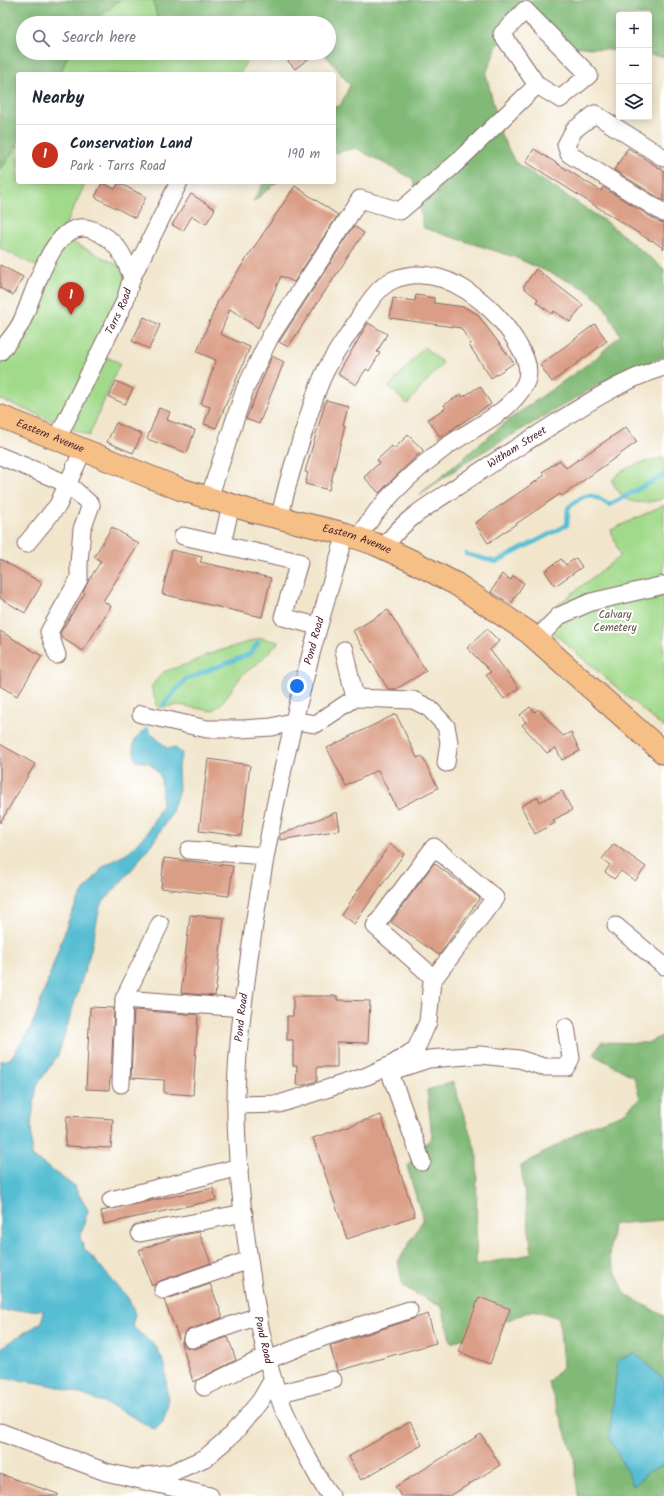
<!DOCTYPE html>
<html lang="en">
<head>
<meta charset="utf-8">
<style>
  body { margin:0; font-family:Kalam,sans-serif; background:#f6f6f7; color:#1f2937 }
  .controls { position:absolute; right:12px; top:12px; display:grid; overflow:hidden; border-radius:4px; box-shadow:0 2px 10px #0003 }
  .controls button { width:36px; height:36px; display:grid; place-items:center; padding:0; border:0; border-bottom:1px solid #e0e1e3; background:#fff; color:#1f2937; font:20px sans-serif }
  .you { position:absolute; left:297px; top:686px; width:14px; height:14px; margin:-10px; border:3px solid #fff; border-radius:50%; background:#1a73e8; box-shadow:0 0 0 6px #1a73e833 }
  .badge { display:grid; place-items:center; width:26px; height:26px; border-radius:50%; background:#c8321e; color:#fff; font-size:13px; font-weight:700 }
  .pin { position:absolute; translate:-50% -33px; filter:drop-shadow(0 1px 2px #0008) }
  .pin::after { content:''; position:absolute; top:21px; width:14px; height:12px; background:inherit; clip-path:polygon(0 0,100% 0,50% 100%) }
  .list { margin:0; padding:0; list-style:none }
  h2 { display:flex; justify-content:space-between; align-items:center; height:52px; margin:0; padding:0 16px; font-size:17px }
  h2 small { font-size:13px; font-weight:400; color:#747a83 }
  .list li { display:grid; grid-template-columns:26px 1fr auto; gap:12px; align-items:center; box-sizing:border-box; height:60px; padding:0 16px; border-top:1px solid #e0e1e3 }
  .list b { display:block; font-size:15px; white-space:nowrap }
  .list p { margin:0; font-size:13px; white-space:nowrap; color:#747a83 }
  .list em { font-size:13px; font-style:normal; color:#747a83 }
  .icon { flex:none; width:22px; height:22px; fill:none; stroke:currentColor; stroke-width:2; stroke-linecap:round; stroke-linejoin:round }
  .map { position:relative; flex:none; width:664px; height:1496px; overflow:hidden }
  .search { position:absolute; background:#fff; box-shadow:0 2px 10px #0003; left:16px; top:16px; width:320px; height:44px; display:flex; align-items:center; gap:10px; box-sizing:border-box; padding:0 14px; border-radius:22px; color:#747a83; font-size:15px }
  .panel { position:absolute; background:#fff; box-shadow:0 2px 10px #0003; left:16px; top:72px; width:320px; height:112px; border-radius:4px }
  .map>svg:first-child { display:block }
  .green { fill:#a2da8b; stroke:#767c5b }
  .forest { fill:#81ba77; stroke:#666c51 }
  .water { fill:#56bed3; stroke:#506e7f }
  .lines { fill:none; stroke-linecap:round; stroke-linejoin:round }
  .stream { stroke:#56bed3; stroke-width:4.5 }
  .building { fill:#da9d85 }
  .minor-casing { stroke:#846563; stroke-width:19 }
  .major-casing { stroke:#846563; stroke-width:24 }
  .minor { stroke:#fff; stroke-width:17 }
  .major { stroke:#f5bf86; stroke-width:22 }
  .labels { text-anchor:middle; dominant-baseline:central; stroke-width:4; stroke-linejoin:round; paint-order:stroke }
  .street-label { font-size:11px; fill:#4a1f2b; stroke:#fff }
  .park-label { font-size:11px; fill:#645748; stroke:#fff }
</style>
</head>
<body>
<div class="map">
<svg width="664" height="1496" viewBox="0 0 664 1496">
  <rect width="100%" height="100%" fill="#fff"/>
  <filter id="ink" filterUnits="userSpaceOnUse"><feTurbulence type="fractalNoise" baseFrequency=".025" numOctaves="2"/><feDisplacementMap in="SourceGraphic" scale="8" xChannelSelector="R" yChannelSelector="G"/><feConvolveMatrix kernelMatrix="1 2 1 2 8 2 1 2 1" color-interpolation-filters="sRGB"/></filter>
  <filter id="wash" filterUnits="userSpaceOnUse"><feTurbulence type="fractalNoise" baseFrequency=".012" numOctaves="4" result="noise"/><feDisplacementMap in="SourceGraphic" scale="16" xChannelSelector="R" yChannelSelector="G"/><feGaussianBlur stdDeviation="0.9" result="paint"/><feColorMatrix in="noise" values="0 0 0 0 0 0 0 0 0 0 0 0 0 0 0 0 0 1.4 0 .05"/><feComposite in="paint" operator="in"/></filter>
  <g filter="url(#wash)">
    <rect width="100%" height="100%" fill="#f1e6cc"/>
    <g class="green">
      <polygon points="87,0 273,0 263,23 75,23"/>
      <polygon points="60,53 250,53 240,74 50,74"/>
      <polygon points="18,127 18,182 86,182 60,236 142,277 104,356 120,363 89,436 0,399 0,353 40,268 0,248 0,157"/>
      <polygon points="424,347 443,363 407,404 389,387"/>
      <path d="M 664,457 L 664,498 C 641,506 623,505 612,481 C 622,465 647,462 664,457 Z"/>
      <polygon points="664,505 664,728 538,620 620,556 611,530"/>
      <polygon points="261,638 279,642 257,664 243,674 221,704 212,711 179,705 158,708 151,687 163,672 193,662 206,655"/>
    </g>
    <g class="forest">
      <polygon points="0,0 119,0 94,23 23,23 23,53 69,53 60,74 18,74 18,144 0,171"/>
      <polygon points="153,0 664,0 664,57 649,55 649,15 619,15 619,51 563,45 525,21 497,46 486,74 501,135 515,162 608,223 664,269 664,357 614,376 474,457 419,495 511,418 595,359 620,335 603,304 584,288 514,257 424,228 413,179 356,148 334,153 334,107 340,106 350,85 324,53 329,53 329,23 158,23"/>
      <polygon points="264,182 277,182 253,202"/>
      <polygon points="664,1035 664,1220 613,1224 609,1257 626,1295 664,1316 664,1496 578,1496 574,1457 548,1382 563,1366 559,1318 533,1310 451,1343 442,1307 403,1287 398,1262 423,1220 407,1166 432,1137 427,1090 453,1082 477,1154 476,1265 532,1254 521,1166 590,1126 623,1114 640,1098 634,1077 594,1055 601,1042 647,1043"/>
    </g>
    <g class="water">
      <path d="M 145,731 L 154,736 L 167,748 L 175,748 L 182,753 L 178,767 L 179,790 L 171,814 L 156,838 L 133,868 L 100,906 L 91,950 L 58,1055 L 37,1085 L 31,1124 L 32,1156 L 74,1186 L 88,1210 L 80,1237 L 84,1248 L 128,1298 L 135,1314 L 132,1326 L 157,1348 L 165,1365 L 168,1403 L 163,1422 L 155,1430 C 123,1410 86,1393 49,1385 C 33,1381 16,1380 0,1378 L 0,1348 L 42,1322 L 43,1310 L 0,1311 L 0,1061 L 10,1059 L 29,1031 L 35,1018 L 70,916 L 83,892 L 104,866 L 128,853 L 147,833 L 162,805 L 161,777 L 150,763 L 136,761 C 132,748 131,737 145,731 Z"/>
      <polygon points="635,1353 664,1380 664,1465 649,1471 634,1486 609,1437 618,1360"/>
    </g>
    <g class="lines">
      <g class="stream">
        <path d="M 466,554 L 496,562 L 567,525 L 568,508 C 587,492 588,492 609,505 L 664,475"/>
        <polyline points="163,705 186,679 250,654 258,643"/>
        <polyline points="147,729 149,738"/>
      </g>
    </g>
    <g id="blocks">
      <g class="building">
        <polygon points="281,53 316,53 295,69"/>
        <polygon points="628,148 664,171 664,201 614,170"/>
        <polygon points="534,149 601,191 603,187 659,222 664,223 664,249 652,240 651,241 526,162"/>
        <polygon points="102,183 115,189 119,183 146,197 135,218 95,197"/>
        <polygon points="295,186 338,215 294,282 281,276 258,328 230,309 220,334 250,347 216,428 204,424 210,407 201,404 216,360 197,352 218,301"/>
        <polygon points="191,194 215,209 206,224 192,216 183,231 172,225"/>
        <polygon points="354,226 364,233 288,347 279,342"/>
        <polygon points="0,265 23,277 13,295 0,288"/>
        <polygon points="536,269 583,305 570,322 554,311 552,314 536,302 538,299 523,287"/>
        <polygon points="416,295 434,298 434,303 464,307 477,314 514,363 491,378 469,345 471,344 461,328 390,318 393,298 415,301"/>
        <polygon points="144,317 160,325 149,349 132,341"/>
        <polygon points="368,323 387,334 377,352 380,353 369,371 366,369 356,385 338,374"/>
        <polygon points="595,324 607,341 552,382 540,365"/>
        <polygon points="272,356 284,362 259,424 246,419"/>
        <polygon points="116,381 133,389 125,404 109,397"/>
        <polygon points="480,386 491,404 440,437 428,419 446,408 444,405 461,394 463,397"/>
        <polygon points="326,400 348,406 343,425 345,426 329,490 305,484 308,473 305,472"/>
        <polygon points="159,408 170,412 167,420 195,430 187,453 147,439"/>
        <polygon points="116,423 142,434 133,453 107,442"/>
        <polygon points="626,427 637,442 562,496 560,494 488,543 475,523 545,475 542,472 560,460 566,468"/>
        <polygon points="408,435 423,450 379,493 364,477 379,463 377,460 392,446 394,449"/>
        <polygon points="112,527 139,544 103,601 111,606 83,651 62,638 60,633 85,593 83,592 89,580 101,561 94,557"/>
        <polygon points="172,550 202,557 200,562 271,578 262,617 162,594"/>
        <polygon points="576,558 582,567 555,586 545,571 561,559 566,565"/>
        <polygon points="0,559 42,583 25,613 0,598"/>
        <polygon points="502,574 511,580 513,576 524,583 511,604 491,592"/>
        <polygon points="388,610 426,671 396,689 388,689 353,631"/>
        <polygon points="487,629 499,641 490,650 519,688 504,699 486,675 491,672 467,648"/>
        <polygon points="0,631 42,656 17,696 0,686"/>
        <polygon points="530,707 535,712 538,709 563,736 571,732 580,751 562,760 556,748 547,753 522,725 526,722 520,715"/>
        <polygon points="396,714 417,758 422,756 438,788 397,809 378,770 346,786 327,748"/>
        <polygon points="0,744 35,764 0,823"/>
        <polygon points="208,759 250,765 241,836 199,831"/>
        <polygon points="562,791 572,810 553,820 555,823 535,834 521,806 538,797 540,802"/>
        <polygon points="337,812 340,830 280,840 280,834"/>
        <polygon points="390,844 404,854 354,924 341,915"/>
        <polygon points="614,844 646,867 635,881 621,871 614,879 605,872 610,865 602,859"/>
        <polygon points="164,858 233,866 229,896 161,888"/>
        <polygon points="434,863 480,898 439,955 391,922"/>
        <polygon points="190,915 224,918 215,996 181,993"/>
        <polygon points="293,996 337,996 337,1000 370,1001 368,1043 337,1042 337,1067 317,1067 317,1081 304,1085 296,1085 297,1066 293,1066 293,1040 287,1040 287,1016 293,1016"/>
        <polygon points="90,1007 114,1008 111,1077 110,1077 109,1090 86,1089"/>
        <polygon points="134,1010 198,1015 193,1095 164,1093 164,1080 131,1078"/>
        <polygon points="381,1115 415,1216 347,1239 313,1138"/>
        <polygon points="67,1116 113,1119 111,1148 65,1146"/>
        <polygon points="213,1188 216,1200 104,1224 101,1211"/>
        <polygon points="199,1232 211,1263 160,1281 152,1286 139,1250 178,1236"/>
        <polygon points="210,1284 222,1315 222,1318 188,1330 184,1333 182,1342 186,1347 195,1349 228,1337 236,1360 193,1382 184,1351 164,1300"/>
        <polygon points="479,1297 510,1309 490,1364 459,1352"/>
        <polygon points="428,1314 436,1343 337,1371 330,1346"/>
        <polygon points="410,1422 422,1445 361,1480 348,1457"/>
        <polygon points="481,1434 500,1465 450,1496 401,1496 395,1487"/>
        <polygon points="0,1474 58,1494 58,1496 0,1496"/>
      </g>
    </g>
  </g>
  <g filter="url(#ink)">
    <use href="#blocks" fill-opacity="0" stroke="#846563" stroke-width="1"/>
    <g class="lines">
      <defs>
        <g id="minor">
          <polygon points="525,10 589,75 560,99 537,85 502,34"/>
          <polyline points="664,158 595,114 574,130 566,145 569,154 664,213"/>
          <path d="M 0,352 C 6,344 14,335 20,325 C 33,302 51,213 93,230 C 117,240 123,254 132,277"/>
          <path id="s1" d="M 57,439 L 125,301 L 132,277 L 179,182"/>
          <polyline points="0,456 68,484 91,505 82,529 79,563 79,579 49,632 57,655"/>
          <polyline points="209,498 245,389 270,337 360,199 400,211 453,166 537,85"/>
          <path d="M 280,518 C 285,488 295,459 304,431 C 310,411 316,390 325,372 C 334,354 346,338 357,321 C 365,308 378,286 393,280 C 443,259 498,307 520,348 C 526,358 531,372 525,384 C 509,414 474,427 447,446 C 413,471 380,502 358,538"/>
          <polyline points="183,536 299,562 283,617 317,626"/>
          <polyline points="26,544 58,505 83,450"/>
          <polyline points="222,544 231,505"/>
          <path id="s2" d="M 384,548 C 401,521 429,505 455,488 C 477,473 499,459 521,445 C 567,417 612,383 664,367"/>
          <polyline points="536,640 559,616 591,602 664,585"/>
          <polyline points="355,698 413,700 429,708 446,726 449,742 446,763"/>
          <polyline points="141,714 207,729 242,729 272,727 295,721 316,724 355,698 344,650"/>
          <polyline points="189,850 265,856"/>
          <polyline points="616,926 664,966"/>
          <polyline points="124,999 160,924"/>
          <polyline points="388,1067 422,1162"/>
          <polyline points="395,1070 429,1059 480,1055 519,1059 544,1067 566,1067 571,1058 566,1027"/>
          <polyline points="121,1084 124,999 243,1008"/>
          <polyline points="236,1105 279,1104 367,1076 393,1064 416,1049 428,1022 432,981 495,898 434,847 375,926 434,978"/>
          <polyline points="111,1200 240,1167"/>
          <polyline points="140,1233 244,1213"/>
          <polyline points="163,1290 249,1260"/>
          <polyline points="192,1339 258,1316"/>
          <polyline points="268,1360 324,1337 409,1310"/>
          <polyline points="204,1387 267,1356"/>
          <polyline points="277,1394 333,1380"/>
          <polyline points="0,1432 106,1472 210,1496"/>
          <polyline points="145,1476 171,1473 205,1458 233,1434 260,1401 273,1379"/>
          <path id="s3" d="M 331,1496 C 322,1486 316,1473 310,1462 C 277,1407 264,1356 254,1293 C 245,1236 237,1173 236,1115 C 235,1060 243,1005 250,951 C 270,810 303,670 346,534"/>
        </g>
        <g id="major">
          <path id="s4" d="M 0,416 L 180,489 L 251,511 L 346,534 L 375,544 L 412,561 L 456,584 L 528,632 L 664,753"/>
        </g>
      </defs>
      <use href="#minor" class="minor-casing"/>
      <use href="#major" class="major-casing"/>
      <use href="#minor" class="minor"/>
      <use href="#major" class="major"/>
    </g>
  </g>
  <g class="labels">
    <g class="street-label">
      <text stroke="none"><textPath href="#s1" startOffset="142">Tarrs Road</textPath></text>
      <text stroke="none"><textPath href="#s4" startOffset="54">Eastern Avenue</textPath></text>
      <text stroke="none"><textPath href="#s2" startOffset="168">Witham Street</textPath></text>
      <text stroke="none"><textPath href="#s4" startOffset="378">Eastern Avenue</textPath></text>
      <text stroke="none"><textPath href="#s3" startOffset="880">Pond Road</textPath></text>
      <text stroke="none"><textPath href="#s3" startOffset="496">Pond Road</textPath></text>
      <text transform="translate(263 1340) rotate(77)">Pond Road</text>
    </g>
    <g class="park-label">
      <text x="615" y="615">Calvary<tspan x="615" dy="13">Cemetery</tspan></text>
    </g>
  </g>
</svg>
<div class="controls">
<button>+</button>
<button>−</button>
<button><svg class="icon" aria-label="layers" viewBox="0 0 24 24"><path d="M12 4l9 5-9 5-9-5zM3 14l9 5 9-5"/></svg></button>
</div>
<div class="you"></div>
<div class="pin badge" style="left:71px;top:315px">1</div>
<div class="search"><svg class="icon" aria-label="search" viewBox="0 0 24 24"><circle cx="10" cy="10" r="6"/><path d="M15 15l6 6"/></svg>Search here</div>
<section class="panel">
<h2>Nearby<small></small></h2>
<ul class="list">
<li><span class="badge">1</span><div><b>Conservation Land</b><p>Park · Tarrs Road</p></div><em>190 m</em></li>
</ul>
</section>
</div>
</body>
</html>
